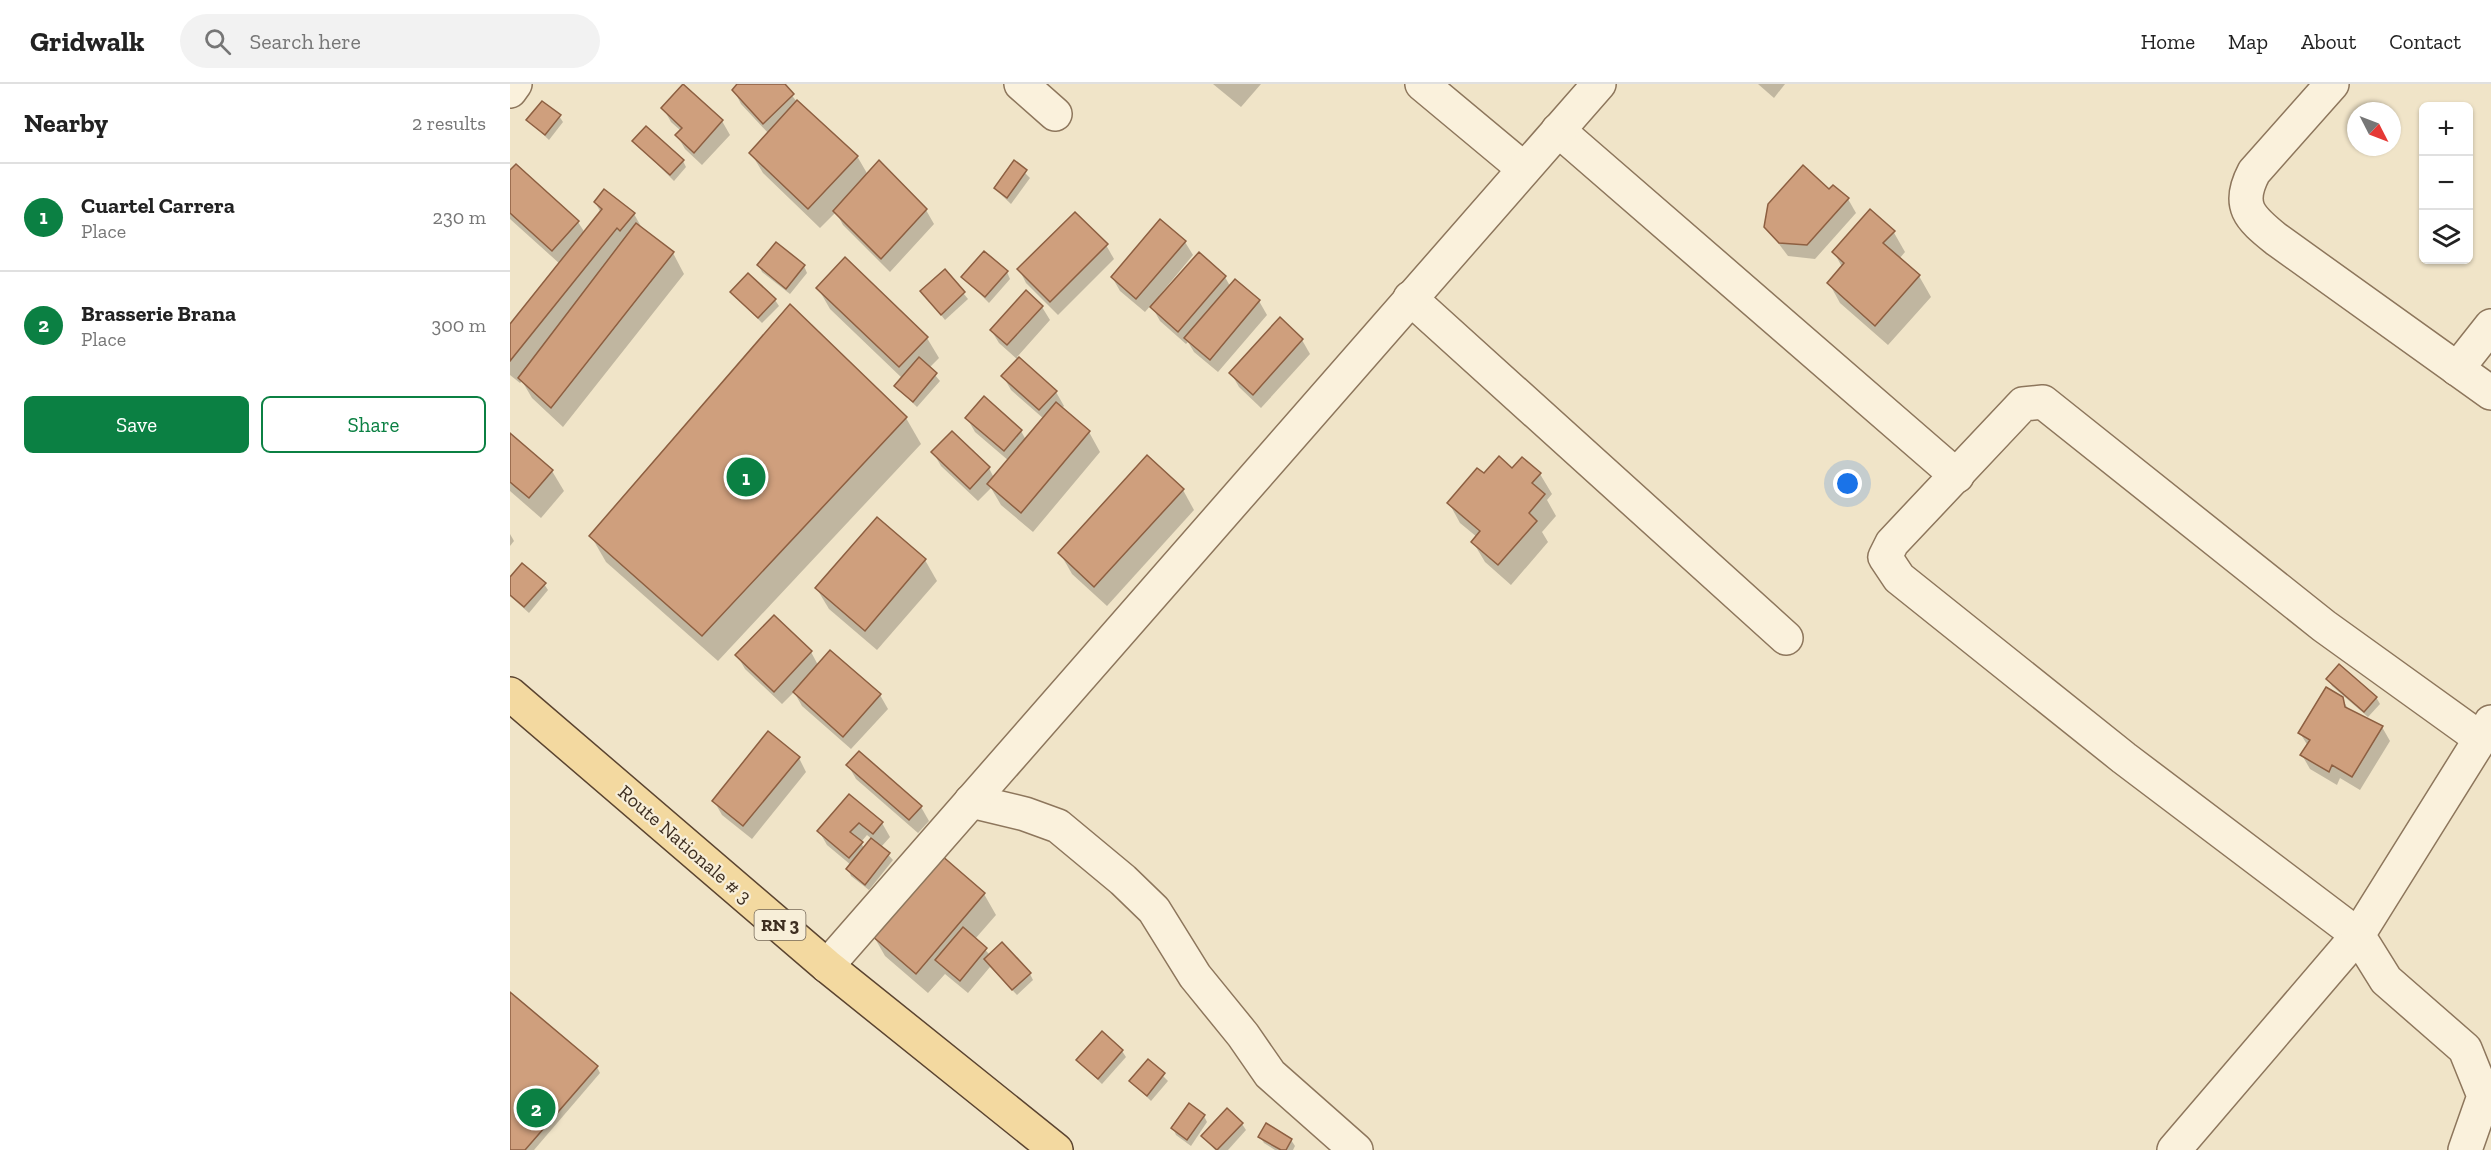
<!DOCTYPE html>
<html lang="en">
<head>
<meta charset="utf-8">
<style>
  body { margin:0; font-family:"Zilla Slab",serif; background:#f2f2f2; color:#222 }
  .controls { position:absolute; right:18px; top:18px; display:grid; overflow:hidden; border-radius:9px; box-shadow:0 2px 4px #0004 }
  .controls button { width:54px; height:54px; display:grid; place-items:center; padding:0; border:0; border-bottom:2px solid #e0e0e0; background:#fff; color:#222; font:30px sans-serif }
  .compass { position:absolute; left:1837px; top:18px; width:54px; height:54px; border-radius:50%; background:#fff; box-shadow:0 2px 4px #0004; rotate:132deg }
  .you { position:absolute; left:1338px; top:400px; width:21px; height:21px; margin:-15px; border:4px solid #fff; border-radius:50%; background:#1a73e8; box-shadow:0 0 0 9px #1a73e833 }
  .badge { display:grid; place-items:center; width:39px; height:39px; border-radius:50%; background:#0b8043; color:#fff; font-size:20px; font-weight:700 }
  .pin { position:absolute; translate:-50% -50%; border:3px solid #fff; box-shadow:0 2px 6px #0006 }
  .list { margin:0; padding:0; list-style:none }
  h2 { display:flex; justify-content:space-between; align-items:center; height:78px; margin:0; padding:0 24px; font-size:26px }
  h2 small { font-size:20px; font-weight:400; color:#767676 }
  .list li { display:grid; grid-template-columns:39px 1fr auto; gap:18px; align-items:center; box-sizing:border-box; height:108px; padding:0 24px; border-top:2px solid #e0e0e0 }
  .list b { display:block; font-size:22px; white-space:nowrap }
  .list p { margin:0; font-size:20px; white-space:nowrap; color:#767676 }
  .list em { font-size:20px; font-style:normal; color:#767676 }
  .actions { display:flex; gap:12px; padding:18px 24px }
  .actions a { flex:1; padding:14px 0; border:2px solid #0b8043; border-radius:9px; text-align:center; font-size:21px; color:#0b8043 }
  .actions .main { background:#0b8043; color:#fff }
  .icon { flex:none; width:33px; height:33px; fill:none; stroke:currentColor; stroke-width:2; stroke-linecap:round; stroke-linejoin:round }
  .map { position:relative; flex:none; width:1981px; height:1066px; overflow:hidden }
  header { display:flex; align-items:center; gap:36px; box-sizing:border-box; height:84px; padding:0 30px; background:#fff; border-bottom:2px solid #e0e0e0 }
  header strong { font-size:28px }
  nav { display:flex; gap:33px; margin-inline-start:auto; font-size:21px }
  .search { width:420px; height:54px; background:#f2f2f2; display:flex; align-items:center; gap:15px; box-sizing:border-box; padding:0 21px; border-radius:33px; color:#767676; font-size:22px }
  main { display:flex }
  aside { flex:1; background:#fff }
  .map>svg:first-child { display:block }
  .shadow { fill:#0003; fill-rule:evenodd }
  .building { fill:#cf9f7d; stroke:#8d5f41; stroke-width:1.5 }
  .lines { fill:none; stroke-linecap:round; stroke-linejoin:round }
  .street-casing { stroke:#8d765c; stroke-width:36 }
  .primary-casing { stroke:#5b4430; stroke-width:36 }
  .street { stroke:#faf1dc; stroke-width:33 }
  .primary { stroke:#f3d9a0; stroke-width:33 }
  .labels { text-anchor:middle; dominant-baseline:central; stroke-width:4.5; stroke-linejoin:round; paint-order:stroke }
  .shield { fill:#f7eed8; stroke:#756857; stroke-width:1.5 }
  .shield-label { font-size:18px; font-weight:bold; fill:#3d2e20 }
  .street-label { font-size:20px; fill:#3d2e20; stroke:#f7eed8 }
</style>
</head>
<body>
<header>
<strong>Gridwalk</strong>
<div class="search"><svg class="icon" aria-label="search" viewBox="0 0 24 24"><circle cx="10" cy="10" r="6"/><path d="M15 15l6 6"/></svg>Search here</div>
<nav><a>Home</a><a>Map</a><a>About</a><a>Contact</a></nav>
</header>
<main>
<aside>
<h2>Nearby<small>2 results</small></h2>
<ul class="list">
<li><span class="badge">1</span><div><b>Cuartel Carrera</b><p>Place</p></div><em>230 m</em></li>
<li><span class="badge">2</span><div><b>Brasserie Brana</b><p>Place</p></div><em>300 m</em></li>
</ul>
<div class="actions"><a class="main">Save</a><a>Share</a></div>
</aside>
<div class="map">
<svg width="1981" height="1066" viewBox="0 0 1981 1066">
  <rect width="100%" height="100%" fill="#f0e4c8"/>
  <g class="shadow">
    <polygon points="230,0 273,0 287,18 347,72 358,91 416,126 424,140 380,188 333,141 326,128 310,144 253,89 241,69 259,50 231,20 224,6"/>
    <polygon points="703,0 751,0 731,23"/>
    <polygon points="1248,0 1275,0 1264,14"/>
    <polygon points="153,24 212,37 220,51 192,81 175,65 167,51 171,47 161,38"/>
    <polygon points="49,32 53,38 39,56 18,36"/>
    <polygon points="124,57 173,77 176,83 164,97"/>
    <polygon points="505,79 520,94 501,120 485,105"/>
    <polygon points="6,82 68,138 75,149 91,129 85,118 124,130 133,146 163,169 174,190 53,343 22,314 12,297 10,299 0,291 0,243 50,180 0,135 0,88"/>
    <polygon points="1319,107 1338,115 1346,129 1305,175 1278,172 1256,143"/>
    <polygon points="1383,147 1395,168 1389,175 1409,192 1421,213 1378,261 1330,219 1319,199 1332,183 1324,168"/>
    <polygon points="675,158 683,171 649,212 651,214 715,193 720,202 725,197 749,217 757,231 708,288 684,268 678,258 676,260 650,237 641,221 635,228 610,207 602,193"/>
    <polygon points="596,161 604,175 548,231 516,199 509,185"/>
    <polygon points="249,182 294,182 297,189 280,210 252,188"/>
    <polygon points="435,187 458,215 435,236 412,207"/>
    <polygon points="497,188 500,195 479,219 453,193"/>
    <polygon points="308,204 417,254 429,274 419,284 430,297 407,323 386,303 393,295 320,225"/>
    <polygon points="221,208 265,216 269,222 252,239"/>
    <polygon points="532,223 540,236 507,273 546,308 554,322 551,325 579,348 590,368 523,448 491,421 481,404 468,417 431,382 423,368 479,384 484,394 499,377 465,348 457,334 474,315 511,347 516,356 534,335 501,306 493,292 508,276 489,259 481,246"/>
    <polygon points="770,236 792,256 800,270 751,324 729,303 721,289"/>
    <polygon points="396,334 411,360 208,577 96,478 81,452"/>
    <polygon points="0,351 42,387 54,407 31,434 0,407"/>
    <polygon points="1012,375 1030,390 1042,410 1037,416 1046,432 1032,448 1038,458 1001,501 975,478 963,458 967,453 950,439 939,419 1003,386"/>
    <polygon points="673,406 684,426 597,522 562,490 550,469"/>
    <polygon points="368,435 415,476 427,497 367,566 319,525 307,505"/>
    <polygon points="0,450 4,457 0,462"/>
    <polygon points="0,495 34,500 38,506 19,529 0,512"/>
    <polygon points="264,533 301,568 308,581 370,611 378,625 341,665 292,622 284,608 272,620 235,585 227,571"/>
    <polygon points="1818,595 1866,613 1870,620 1858,633 1822,602"/>
    <polygon points="1832,614 1839,627 1872,643 1880,657 1850,706 1830,694 1827,701 1800,685 1792,671 1798,662 1790,649"/>
    <polygon points="289,674 296,688 242,755 212,731 204,717"/>
    <polygon points="338,681 411,723 419,737 408,749 346,695"/>
    <path d="M 339,712 L 372,739 L 380,753 L 371,763 L 383,776 L 359,806 L 341,792 L 338,785 L 341,781 L 317,761 L 309,747 ZM 357,751 L 362,755 L 354,765 L 351,758 Z"/>
    <polygon points="431,773 474,810 486,831 465,855 480,871 520,890 523,896 507,911 480,883 458,909 435,890 418,909 375,872 363,851"/>
    <polygon points="0,910 87,983 90,989 24,1066 0,1066"/>
    <polygon points="612,967 616,973 592,1000 568,977"/>
    <polygon points="638,977 658,997 641,1017 621,997"/>
    <polygon points="694,1032 697,1038 681,1062 666,1051 663,1044"/>
    <polygon points="732,1040 736,1046 718,1066 705,1066 693,1052"/>
    <polygon points="750,1053 781,1056 785,1062 783,1066 765,1066 754,1059"/>
  </g>
  <g class="building">
    <polygon points="173,0 213,36 184,69 165,51 172,44 151,24"/>
    <polygon points="227,0 275,0 284,10 253,40 222,6"/>
    <polygon points="287,16 348,72 298,125 239,69"/>
    <polygon points="32,17 51,31 35,51 16,36"/>
    <polygon points="136,42 174,76 160,91 122,57"/>
    <polygon points="369,76 417,125 371,175 323,127"/>
    <polygon points="504,76 517,86 497,114 484,104"/>
    <polygon points="6,80 69,137 42,167 0,129 0,86"/>
    <polygon points="1293,81 1319,105 1323,101 1339,114 1297,161 1269,159 1254,143 1258,120"/>
    <polygon points="94,105 125,129 110,147 107,144 0,277 0,240 92,125 84,118"/>
    <polygon points="1360,125 1385,147 1373,159 1410,191 1365,242 1317,199 1334,179 1322,168"/>
    <polygon points="565,128 598,160 540,218 507,185"/>
    <polygon points="650,135 676,157 626,215 601,193"/>
    <polygon points="126,139 164,168 41,324 8,294"/>
    <polygon points="266,158 295,181 276,205 247,181"/>
    <polygon points="474,167 498,187 475,213 451,193"/>
    <polygon points="689,168 716,192 668,248 640,223"/>
    <polygon points="335,173 418,253 389,283 306,204"/>
    <polygon points="435,185 455,208 431,231 410,207"/>
    <polygon points="238,189 266,215 248,234 220,208"/>
    <polygon points="725,195 750,216 700,276 674,254"/>
    <polygon points="516,206 533,222 497,261 480,246"/>
    <polygon points="280,220 397,333 192,552 79,452"/>
    <polygon points="770,233 793,255 743,311 719,289"/>
    <polygon points="409,273 427,289 403,318 384,302"/>
    <polygon points="509,273 547,307 529,326 491,292"/>
    <polygon points="474,312 512,346 494,367 455,334"/>
    <polygon points="546,318 580,347 511,429 477,400"/>
    <polygon points="442,347 480,383 460,405 421,368"/>
    <polygon points="0,349 43,386 19,414 0,398"/>
    <polygon points="637,371 674,405 584,503 548,469"/>
    <polygon points="989,372 1002,384 1012,373 1031,389 1022,399 1035,410 1019,429 1027,437 988,481 961,458 970,447 937,419 967,384 974,389"/>
    <polygon points="367,433 416,475 355,547 305,504"/>
    <polygon points="12,479 36,499 14,523 0,511 0,493"/>
    <polygon points="264,531 302,567 264,608 225,571"/>
    <polygon points="320,566 371,610 333,653 283,608"/>
    <polygon points="1829,580 1867,613 1854,628 1816,595"/>
    <polygon points="1816,603 1833,613 1835,623 1873,642 1842,693 1822,681 1819,688 1790,671 1800,656 1788,649"/>
    <polygon points="258,647 290,673 233,742 202,717"/>
    <polygon points="349,667 412,722 399,736 336,681"/>
    <polygon points="339,710 373,738 363,750 349,739 340,748 353,758 339,774 307,747"/>
    <polygon points="361,754 380,769 355,801 336,785"/>
    <polygon points="431,771 475,809 406,890 361,851"/>
    <polygon points="453,843 477,864 450,897 425,876"/>
    <polygon points="492,858 521,889 502,906 474,875"/>
    <polygon points="0,908 88,982 15,1066 0,1066"/>
    <polygon points="592,947 613,966 588,995 566,976"/>
    <polygon points="638,975 655,989 637,1012 619,997"/>
    <polygon points="679,1019 695,1031 677,1056 661,1044"/>
    <polygon points="717,1024 733,1039 707,1066 691,1052"/>
    <polygon points="756,1039 782,1055 776,1066 771,1066 748,1053"/>
  </g>
  <g class="lines">
    <defs>
      <g id="street">
        <polyline points="511,0 545,30"/>
        <polyline points="912,0 1014,85"/>
        <path d="M 1822,0 L 1744,88 C 1726,122 1740,134 1766,155 L 1981,309"/>
        <polyline points="0,7 5,0"/>
        <polyline points="1048,46 1447,392"/>
        <polyline points="900,214 1276,554"/>
        <polyline points="1947,285 1981,242"/>
        <polyline points="461,717 515,730 548,742 613,796 644,826 685,892 733,951 760,990 846,1066"/>
        <polyline points="317,882 1089,0"/>
        <polyline points="1664,1066 1848,851 1614,674 1389,494 1375,473 1382,459 1513,320 1533,318 1814,542 1971,655"/>
        <polyline points="1955,1066 1974,1012 1955,965 1876,896 1848,851 1981,638"/>
      </g>
      <polyline id="primary" points="0,610 317,882 546,1066"/>
    </defs>
    <use href="#street" class="street-casing"/>
    <use href="#primary" class="primary-casing"/>
    <use href="#street" class="street"/>
    <use href="#primary" class="primary"/>
  </g>
  <g class="labels">
    <rect class="shield" x="244.5" y="826" width="51" height="30" rx="4.5"/>
    <g class="shield-label">
      <text x="270" y="841">RN 3</text>
    </g>
    <g class="street-label">
      <text transform="translate(175 760) rotate(41)">Route Nationale # 3</text>
    </g>
  </g>
</svg>
<div class="controls">
<button>+</button>
<button>−</button>
<button><svg class="icon" aria-label="layers" viewBox="0 0 24 24"><path d="M12 4l9 5-9 5-9-5zM3 14l9 5 9-5"/></svg></button>
</div>
<svg class="compass" viewBox="-18 -18 36 36"><path d="M0-13l5 13h-10z" fill="#e53935"/><path d="M0 13l5-13h-10z" fill="#767676"/></svg>
<div class="you"></div>
<div class="pin badge" style="left:236px;top:393px">1</div>
<div class="pin badge" style="left:26px;top:1024px">2</div>
</div>
</main>
</body>
</html>
